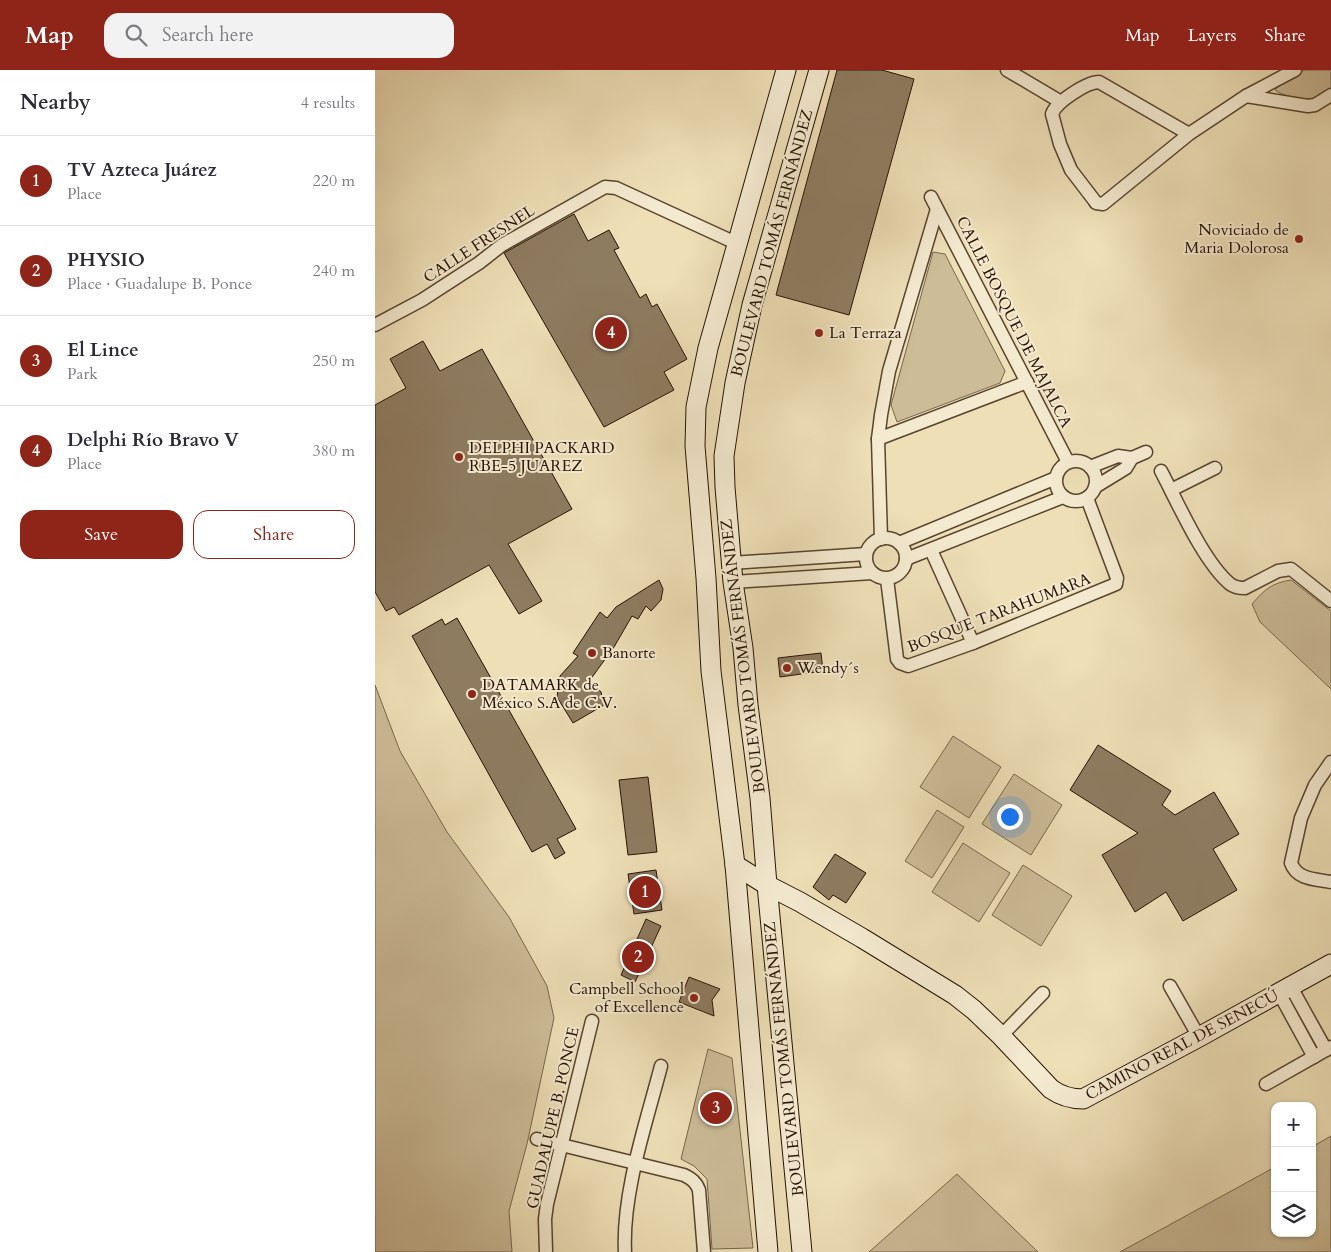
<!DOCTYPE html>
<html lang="en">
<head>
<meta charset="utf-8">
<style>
  body { margin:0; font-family:Cardo,serif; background:#f2f2f3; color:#2b2b33 }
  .controls { position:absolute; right:15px; bottom:15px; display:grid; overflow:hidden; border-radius:10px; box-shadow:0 1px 4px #0004 }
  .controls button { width:45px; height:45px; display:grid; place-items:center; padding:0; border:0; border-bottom:1px solid #e1e1e2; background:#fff; color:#2b2b33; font:25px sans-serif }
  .you { position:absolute; left:634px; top:746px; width:18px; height:18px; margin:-12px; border:4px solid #fff; border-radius:50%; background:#1a73e8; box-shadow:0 0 0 8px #1a73e833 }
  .badge { display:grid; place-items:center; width:32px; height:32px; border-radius:50%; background:#8f2418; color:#fff; font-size:16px; font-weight:700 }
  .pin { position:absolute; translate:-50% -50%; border:2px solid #fff; box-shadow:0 1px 5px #0006 }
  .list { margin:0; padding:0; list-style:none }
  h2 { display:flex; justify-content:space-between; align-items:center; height:65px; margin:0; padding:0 20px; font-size:21px }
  h2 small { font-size:16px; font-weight:400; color:#7c7c81 }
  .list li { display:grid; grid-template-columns:32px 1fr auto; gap:15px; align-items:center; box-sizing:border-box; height:90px; padding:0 20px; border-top:1px solid #e1e1e2 }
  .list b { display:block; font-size:19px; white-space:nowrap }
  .list p { margin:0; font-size:16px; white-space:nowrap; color:#7c7c81 }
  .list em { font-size:16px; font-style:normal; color:#7c7c81 }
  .actions { display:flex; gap:10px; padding:15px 20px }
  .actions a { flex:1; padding:11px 0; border:1px solid #8f2418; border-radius:15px; text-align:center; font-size:18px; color:#8f2418 }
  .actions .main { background:#8f2418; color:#fff }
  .icon { flex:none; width:28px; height:28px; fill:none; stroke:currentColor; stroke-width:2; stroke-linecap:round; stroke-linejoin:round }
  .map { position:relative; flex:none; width:956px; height:1182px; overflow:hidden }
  header { display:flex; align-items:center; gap:30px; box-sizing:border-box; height:70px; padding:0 25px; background:#8f2418; color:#fff }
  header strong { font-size:24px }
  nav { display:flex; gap:28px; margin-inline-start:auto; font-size:18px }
  .search { width:350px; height:45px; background:#f2f2f3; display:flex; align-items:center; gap:12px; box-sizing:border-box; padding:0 18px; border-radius:15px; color:#7c7c81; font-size:19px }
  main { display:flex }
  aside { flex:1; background:#fff }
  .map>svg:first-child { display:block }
  .green { fill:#ccbc98; stroke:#79664e }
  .building { fill:#8e7c61; stroke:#261103 }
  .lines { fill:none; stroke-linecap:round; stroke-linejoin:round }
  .street-casing { stroke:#584430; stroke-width:15 }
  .secondary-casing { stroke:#261103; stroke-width:21 }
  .street { stroke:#f4ead0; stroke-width:12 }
  .secondary { stroke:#f4ead0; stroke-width:19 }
  .poi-dot { fill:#8f2418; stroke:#f4ead0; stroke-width:2 }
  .labels { text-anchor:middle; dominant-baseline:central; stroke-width:4; stroke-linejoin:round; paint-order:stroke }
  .poi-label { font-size:16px; fill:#261103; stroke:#f4ead0; text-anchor:start }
  .street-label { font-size:16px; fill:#261103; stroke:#f4ead0 }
</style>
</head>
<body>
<header>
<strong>Map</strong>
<div class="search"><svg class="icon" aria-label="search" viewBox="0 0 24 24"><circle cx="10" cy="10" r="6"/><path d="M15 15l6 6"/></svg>Search here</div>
<nav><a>Map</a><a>Layers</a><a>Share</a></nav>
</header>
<main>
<aside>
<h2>Nearby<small>4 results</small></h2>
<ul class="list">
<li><span class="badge">1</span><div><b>TV Azteca Juárez</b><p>Place</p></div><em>220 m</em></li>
<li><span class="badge">2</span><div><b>PHYSIO</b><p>Place · Guadalupe B. Ponce</p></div><em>240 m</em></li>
<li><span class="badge">3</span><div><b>El Lince</b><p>Park</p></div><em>250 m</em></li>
<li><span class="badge">4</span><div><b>Delphi Río Bravo V</b><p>Place</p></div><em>380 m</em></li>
</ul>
<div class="actions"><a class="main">Save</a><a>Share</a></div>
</aside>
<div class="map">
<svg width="956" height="1182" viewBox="0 0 956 1182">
  <rect width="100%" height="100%" fill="#eedfb7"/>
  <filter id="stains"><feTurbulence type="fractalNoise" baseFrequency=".004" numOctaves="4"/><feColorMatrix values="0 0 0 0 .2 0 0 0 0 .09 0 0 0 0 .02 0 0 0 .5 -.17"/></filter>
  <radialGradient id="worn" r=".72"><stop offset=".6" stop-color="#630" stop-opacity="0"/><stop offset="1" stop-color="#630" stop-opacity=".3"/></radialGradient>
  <g class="green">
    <path d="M 929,0 L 956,0 L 956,18 C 950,22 945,26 939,28 C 930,31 907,26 900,20 L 905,13 Z"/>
    <polygon points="558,182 570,184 630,301 625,313 522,352 516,335"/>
    <path d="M 916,510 L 956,541 L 956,619 L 885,552 L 877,534 C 890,519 897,513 916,510 Z"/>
    <polygon points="0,615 25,681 72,762 134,847 172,916 179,948 152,1074 134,1141 137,1182 0,1182"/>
    <polygon points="578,666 626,697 594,748 545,717"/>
    <polygon points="639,704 687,735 656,785 607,754"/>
    <polygon points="562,740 589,757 557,808 530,791"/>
    <polygon points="588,773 635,803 604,852 557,822"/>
    <polygon points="648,795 697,826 666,876 617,845"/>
    <polygon points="333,979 357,988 378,1178 337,1179 332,1109 319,1096 306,1089"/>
    <polygon points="956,1066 956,1182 745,1182 900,1097 900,1163 937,1163 937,1077"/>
    <polygon points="582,1104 663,1182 494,1182"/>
  </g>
  <g class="building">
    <polygon points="462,0 507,0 539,9 474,245 401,225"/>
    <polygon points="199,144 213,171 234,160 244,178 239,180 265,228 271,224 277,237 282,234 312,289 289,302 299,320 229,357 129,183"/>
    <polygon points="48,271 65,301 107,279 197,439 133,474 167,531 144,544 114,495 24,545 19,537 11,541 0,522 0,335 31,318 15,289"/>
    <polygon points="284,510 288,519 286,530 276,541 271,536 263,549 257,546 239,577 215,610 226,622 229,635 198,653 182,627 185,606 203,586 198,583 225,542 232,548 241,537"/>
    <polygon points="82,548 201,759 182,769 190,783 180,789 172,774 157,782 37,566 67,549 70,555"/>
    <polygon points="446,583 448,601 405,607 403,588"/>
    <polygon points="723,675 796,721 787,735 800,745 839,722 864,764 838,779 862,820 808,851 791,822 760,842 727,785 763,763 695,720"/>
    <polygon points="273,707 282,782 253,785 244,710"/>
    <polygon points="460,784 491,803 471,833 458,825 454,830 438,817"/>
    <polygon points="281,800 287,840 259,844 253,804"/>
    <polygon points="271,849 286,856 260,912 246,905"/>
    <polygon points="314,907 345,919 337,930 339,946 304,932"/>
  </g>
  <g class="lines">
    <defs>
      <g id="street">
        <polyline points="632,0 686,32"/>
        <polyline points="871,26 933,36 940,35 956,25"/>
        <path d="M 814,64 L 724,12 C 712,12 681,32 677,44 L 685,74 L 696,100 L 719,130 L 721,133 L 728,134 L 814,64 L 871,26 L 920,0"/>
        <polyline points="556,127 693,392"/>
        <polyline points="0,255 47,230 104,193 127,175 230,117 241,118 363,174"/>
        <polyline points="503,369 652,312"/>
        <circle cx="701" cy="411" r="20"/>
        <polyline points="715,397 743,386 757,388 771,382"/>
        <path d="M 786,401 C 803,433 828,491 855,514 C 859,517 864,518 870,518 L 903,501 L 916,499 L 956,531"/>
        <polyline points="720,417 751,398 757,388"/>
        <polyline points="796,420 840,398"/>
        <circle cx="511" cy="488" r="20"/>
        <polyline points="506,469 503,369 506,345 514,301 562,139"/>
        <polyline points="524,473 681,408"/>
        <polyline points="556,480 598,573"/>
        <polyline points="531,489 688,427"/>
        <polyline points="356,493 491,484"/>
        <polyline points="512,509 522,589 525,593 533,596 598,573 741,514 742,508 712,428"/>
        <polyline points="358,512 497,503"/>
        <path d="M 956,692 L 940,715 L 926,748 L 916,793 C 922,810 941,809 956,812"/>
        <polyline points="795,916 824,967"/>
        <polyline points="916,917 951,980"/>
        <polyline points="904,923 939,987"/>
        <polyline points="626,966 668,923"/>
        <polyline points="891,1014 956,977"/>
        <path d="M 162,1069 L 309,1105 C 317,1109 321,1112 324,1120 L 329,1182"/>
        <polyline points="171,1182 170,1149 172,1134 217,951"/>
        <path d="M 250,1182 C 247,1123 271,1054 286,996"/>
      </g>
      <g id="secondary">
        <path d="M 360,795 L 392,815 L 425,832 L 487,868 L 580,925 L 599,940 L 626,966 L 676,1019 C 686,1026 695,1029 708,1029 L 824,967 L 956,894"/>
        <polyline points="393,1182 360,795 336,601 331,508 320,376 321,337 333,278 411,0"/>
        <polyline points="427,1182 392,815 385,728 373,635 368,578 358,512 350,417 349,386 360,313 377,235 444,0"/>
      </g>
    </defs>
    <use href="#street" class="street-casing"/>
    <use href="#secondary" class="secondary-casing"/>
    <use href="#street" class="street"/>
    <use href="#secondary" class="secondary"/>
  </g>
  <g class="poi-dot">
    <circle cx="924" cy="169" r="5"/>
    <circle cx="444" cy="263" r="5"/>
    <circle cx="84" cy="387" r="5"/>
    <circle cx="217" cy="583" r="5"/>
    <circle cx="412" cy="598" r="5"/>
    <circle cx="97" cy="624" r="5"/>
    <circle cx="319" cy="928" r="5"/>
  </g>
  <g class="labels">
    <g class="poi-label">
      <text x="914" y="160" text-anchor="end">Noviciado de<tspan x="914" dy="18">Maria Dolorosa</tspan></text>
      <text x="454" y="263">La Terraza</text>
      <text x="94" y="378">DELPHI PACKARD<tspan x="94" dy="18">RBE-5 JUAREZ</tspan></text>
      <text x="227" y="583">Banorte</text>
      <text x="422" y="598">Wendy´s</text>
      <text x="107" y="615">DATAMARK de<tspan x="107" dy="18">México S.A de C.V.</tspan></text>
      <text x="309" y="919" text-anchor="end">Campbell School<tspan x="309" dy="18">of Excellence</tspan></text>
    </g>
    <g class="street-label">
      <text transform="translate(397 173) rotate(-75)">BOULEVARD TOMÁS FERNÁNDEZ</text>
      <text transform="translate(104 174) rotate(-33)">CALLE FRESNEL</text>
      <text transform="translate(639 252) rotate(63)">CALLE BOSQUE DE MAJALCA</text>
      <text transform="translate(624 543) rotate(-21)">BOSQUE TARAHUMARA</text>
      <text transform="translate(368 586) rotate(-97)">BOULEVARD TOMÁS FERNÁNDEZ</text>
      <text transform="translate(807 975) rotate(-28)">CAMINO REAL DE SENECÚ</text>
      <text transform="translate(409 989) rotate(-96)">BOULEVARD TOMÁS FERNÁNDEZ</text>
      <text transform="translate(178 1048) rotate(-77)">GUADALUPE B. PONCE</text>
    </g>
  </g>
  <rect width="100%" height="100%" filter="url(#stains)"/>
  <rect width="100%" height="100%" fill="url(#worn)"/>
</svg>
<div class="controls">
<button>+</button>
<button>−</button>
<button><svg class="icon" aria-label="layers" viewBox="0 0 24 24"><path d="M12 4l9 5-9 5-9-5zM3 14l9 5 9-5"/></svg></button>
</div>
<div class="you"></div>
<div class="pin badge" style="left:270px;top:822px">1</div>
<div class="pin badge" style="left:263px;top:887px">2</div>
<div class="pin badge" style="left:341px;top:1038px">3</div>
<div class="pin badge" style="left:236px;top:263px">4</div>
</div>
</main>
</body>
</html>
